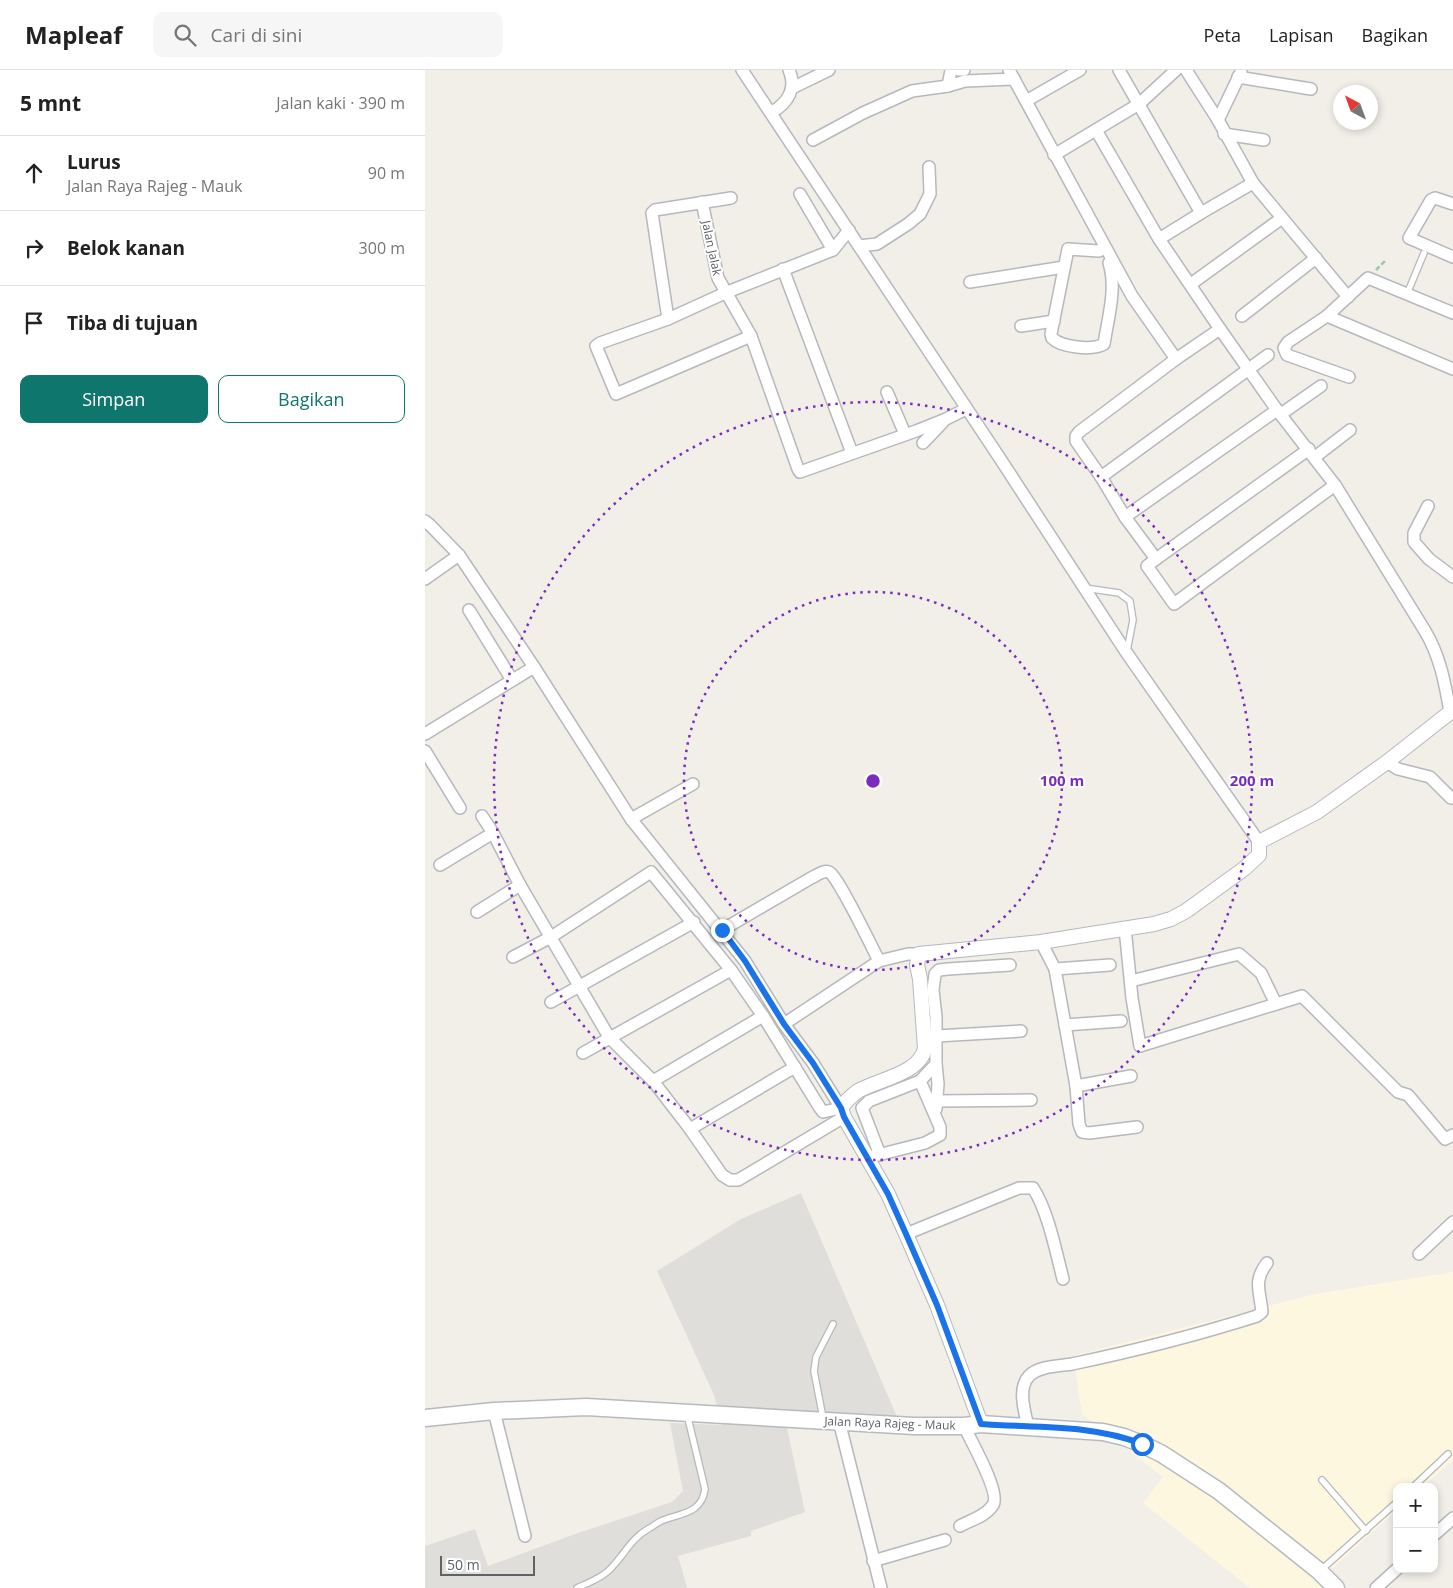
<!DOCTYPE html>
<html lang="id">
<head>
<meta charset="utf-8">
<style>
  body { margin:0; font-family:"Open Sans",sans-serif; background:#f6f6f6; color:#222 }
  .controls { position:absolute; right:15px; bottom:15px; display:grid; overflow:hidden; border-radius:10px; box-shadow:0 2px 8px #0003 }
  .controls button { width:45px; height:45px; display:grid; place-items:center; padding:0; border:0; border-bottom:1px solid #e0e0e0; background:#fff; color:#222; font:25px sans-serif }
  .compass { position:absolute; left:908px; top:15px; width:45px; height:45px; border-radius:50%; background:#fff; box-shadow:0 2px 8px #0003; rotate:319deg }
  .scale { position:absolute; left:15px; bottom:12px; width:95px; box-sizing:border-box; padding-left:5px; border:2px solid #5f6368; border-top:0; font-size:14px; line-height:18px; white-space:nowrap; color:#5f6368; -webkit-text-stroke:4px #fff; paint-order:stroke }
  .stop { position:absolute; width:15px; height:15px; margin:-11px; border:4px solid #1a73e8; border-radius:50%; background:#fff }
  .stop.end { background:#1a73e8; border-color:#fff; box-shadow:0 1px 5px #0008 }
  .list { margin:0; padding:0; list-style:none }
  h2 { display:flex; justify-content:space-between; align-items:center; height:65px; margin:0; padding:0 20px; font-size:21px }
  h2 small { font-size:16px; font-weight:400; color:#767676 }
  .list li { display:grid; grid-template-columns:32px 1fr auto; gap:15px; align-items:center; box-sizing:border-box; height:75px; padding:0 20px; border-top:1px solid #e0e0e0 }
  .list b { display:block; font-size:19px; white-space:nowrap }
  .list p { margin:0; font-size:16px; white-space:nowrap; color:#767676 }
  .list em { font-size:16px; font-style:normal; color:#767676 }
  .actions { display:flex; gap:10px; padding:15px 20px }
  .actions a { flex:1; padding:11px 0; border:1px solid #0f766e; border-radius:10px; text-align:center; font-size:18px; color:#0f766e }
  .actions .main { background:#0f766e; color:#fff }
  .icon { flex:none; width:28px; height:28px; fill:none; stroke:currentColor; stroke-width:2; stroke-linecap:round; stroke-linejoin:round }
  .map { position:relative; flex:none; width:1028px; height:1518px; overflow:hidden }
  header { display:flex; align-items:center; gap:30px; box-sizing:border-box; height:70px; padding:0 25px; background:#fff; border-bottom:1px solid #e0e0e0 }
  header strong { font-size:24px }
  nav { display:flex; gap:28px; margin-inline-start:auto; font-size:18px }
  .search { width:350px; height:45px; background:#f6f6f6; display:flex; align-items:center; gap:12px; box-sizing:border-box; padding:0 18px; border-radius:10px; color:#767676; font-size:19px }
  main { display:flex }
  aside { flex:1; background:#fff }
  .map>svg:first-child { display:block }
  .commercial { fill:#fef7e0 }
  .industrial { fill:#e0deda }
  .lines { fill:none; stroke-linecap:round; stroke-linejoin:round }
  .service-casing { stroke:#b5b8bc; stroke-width:8 }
  .minor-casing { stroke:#b5b8bc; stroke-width:14 }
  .tertiary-casing { stroke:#b5b8bc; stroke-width:16 }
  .secondary-casing { stroke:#b6babf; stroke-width:19 }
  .path { stroke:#9cc7a9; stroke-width:2.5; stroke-dasharray:5 2.5; stroke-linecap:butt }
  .service { stroke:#fff; stroke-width:5.5 }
  .minor { stroke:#fff; stroke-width:11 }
  .tertiary { stroke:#fff; stroke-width:14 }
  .secondary { stroke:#fff; stroke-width:16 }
  .route { stroke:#1a73e8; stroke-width:6 }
  .ring { fill:none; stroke:#7b2cbf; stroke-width:2.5; stroke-dasharray:2.5 5 }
  .labels { text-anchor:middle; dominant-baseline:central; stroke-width:4; stroke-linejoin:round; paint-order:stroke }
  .street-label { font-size:12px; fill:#5f6368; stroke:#fff }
  .centre { fill:#7b2cbf; stroke:#fff; stroke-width:2.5 }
  .ring-label { font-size:15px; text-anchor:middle; font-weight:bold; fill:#7b2cbf; stroke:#fff; stroke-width:4; stroke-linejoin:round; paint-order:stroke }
</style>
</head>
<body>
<header>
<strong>Mapleaf</strong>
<div class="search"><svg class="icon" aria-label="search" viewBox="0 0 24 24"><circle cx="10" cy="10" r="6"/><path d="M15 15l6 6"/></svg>Cari di sini</div>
<nav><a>Peta</a><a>Lapisan</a><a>Bagikan</a></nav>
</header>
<main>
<aside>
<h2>5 mnt<small>Jalan kaki · 390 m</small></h2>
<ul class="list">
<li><svg class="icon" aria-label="ahead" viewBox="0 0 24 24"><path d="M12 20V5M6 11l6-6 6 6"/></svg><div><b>Lurus</b><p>Jalan Raya Rajeg - Mauk</p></div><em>90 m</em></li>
<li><svg class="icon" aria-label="right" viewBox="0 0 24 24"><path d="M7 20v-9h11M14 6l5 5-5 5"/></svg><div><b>Belok kanan</b></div><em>300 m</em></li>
<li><svg class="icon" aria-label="arrive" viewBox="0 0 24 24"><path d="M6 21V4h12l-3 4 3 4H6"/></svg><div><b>Tiba di tujuan</b></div></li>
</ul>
<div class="actions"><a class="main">Simpan</a><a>Bagikan</a></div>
</aside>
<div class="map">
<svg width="1028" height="1518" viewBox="0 0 1028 1518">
  <rect width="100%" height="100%" fill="#f1efe8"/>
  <polygon class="commercial" points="1028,1202 1028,1390 998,1417 972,1417 972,1440 903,1502 920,1518 825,1518 718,1433 738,1407 657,1344 648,1286 890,1224"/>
  <polygon class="industrial" points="376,1123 478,1361 362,1358 380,1442 326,1461 326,1466 253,1486 262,1518 0,1518 0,1476 50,1459 63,1496 150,1464 247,1432 258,1421 245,1353 297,1355 289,1325 232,1201 316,1149"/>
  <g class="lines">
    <defs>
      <g id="service">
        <polyline points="982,224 999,183"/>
        <polyline points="660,518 694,523 705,531 708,550 702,581"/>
        <polyline points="398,1348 389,1301 391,1287 408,1254"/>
        <polyline points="897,1410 941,1461"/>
        <polyline points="988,1417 1023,1384"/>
        <polyline points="896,1500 972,1432"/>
        <path d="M 152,1518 C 165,1512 179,1507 188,1496 C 200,1483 207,1468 223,1459 C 227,1457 232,1453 236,1451 C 255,1443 277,1444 280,1419 L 262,1344"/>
      </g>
      <g id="minor">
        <polyline points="317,0 574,387 701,582 834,772"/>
        <polyline points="534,0 539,0"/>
        <polyline points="584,0 707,226 751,289"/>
        <polyline points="694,0 776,143"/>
        <polyline points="761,0 793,50 828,113 923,227"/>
        <polyline points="813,7 886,19"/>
        <polyline points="523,16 526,0"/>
        <polyline points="367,18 404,0"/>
        <polyline points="601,31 655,0"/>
        <path d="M 347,42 C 363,33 372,18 364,0"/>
        <polyline points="793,50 816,2"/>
        <path d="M 671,60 L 734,169 L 795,259 L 852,340 L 910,415 L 1000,561 C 1015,586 1020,613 1025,642"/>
        <polyline points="799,64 839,70"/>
        <polyline points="388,70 438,43 487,21 523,16 540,11 589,9"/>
        <polyline points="629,85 714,34 751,0"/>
        <polyline points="375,124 408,180"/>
        <polyline points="277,132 293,208 326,266 373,399 375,402 491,361 521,349 541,339"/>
        <polyline points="1028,134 1010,128 1006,130 984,168 1028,187"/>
        <polyline points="734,169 776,143 828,113"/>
        <polyline points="434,176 452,174 483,154 495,144 505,124 504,97"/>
        <path d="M 679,178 L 674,181 L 643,179 L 626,264 L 627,268 C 636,277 667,281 679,274 C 683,248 692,218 684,193"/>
        <polyline points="358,199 427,383"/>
        <polyline points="545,212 639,197"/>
        <polyline points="766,214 857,148"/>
        <polyline points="1028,243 943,208 902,246 1028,299"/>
        <polyline points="817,246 891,188"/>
        <polyline points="902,246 863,272 859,278 862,285 924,307"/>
        <polyline points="243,249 227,143 230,140 306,128"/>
        <polyline points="596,256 629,251"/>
        <polyline points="795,259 751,289 654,362 651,366 651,371 676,407 843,285"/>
        <polyline points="326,266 191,324 171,276 175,273 243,249 300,223 408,180 424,160"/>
        <polyline points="462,322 480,364"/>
        <polyline points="856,344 896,316"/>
        <polyline points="498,373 518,352"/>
        <polyline points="890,387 925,360"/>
        <polyline points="676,407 700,447 731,489 722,496 749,534 910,415"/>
        <polyline points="1003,436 989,463 989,472 1004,489 1028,507"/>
        <polyline points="700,447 852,340"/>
        <polyline points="0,451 5,455 34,485 109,597 206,749 320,891 359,954 388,993 416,1038 398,1042 395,1038 338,946 306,900 226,802 126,867 88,887"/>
        <polyline points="731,489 884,379"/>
        <polyline points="0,509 34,485"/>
        <polyline points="44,540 87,610"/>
        <polyline points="0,664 109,597"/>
        <polyline points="0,681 35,738"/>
        <polyline points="962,692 973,699 1005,707 1026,728"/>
        <polyline points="57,746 68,763 95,815 184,967 228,1011 265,1059 297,1105 305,1110 313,1110 419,1047"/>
        <polyline points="206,749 268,714"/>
        <polyline points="15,795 68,763"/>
        <polyline points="52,842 95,815"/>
        <polyline points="700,858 707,928 715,976 877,926 973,1022 983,1025 1020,1069 1028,1065"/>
        <path d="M 297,860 L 386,808 C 391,806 398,800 404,802 C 411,803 448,879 454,891"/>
        <polyline points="616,872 630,899 651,1016 654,1054 657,1062 664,1063 712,1057"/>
        <polyline points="630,899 685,895"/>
        <polyline points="706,911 814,884 836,903 851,934"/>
        <polyline points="126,932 269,852"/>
        <polyline points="359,954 454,891 483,884 494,884"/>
        <polyline points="640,955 696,951"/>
        <polyline points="512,966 596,961"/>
        <polyline points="158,983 306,900"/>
        <polyline points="228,1011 338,946"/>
        <polyline points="651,1016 706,1006"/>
        <polyline points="512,1031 606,1030"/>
        <polyline points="511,1039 513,1014 511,994"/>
        <polyline points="265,1059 370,997"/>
        <polyline points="455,1085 437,1038 444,1031 495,1011 511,994 511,947 508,920 510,904 514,900 523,899 585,895"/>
        <polyline points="449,1086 500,1073 515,1065 515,1057 495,1011"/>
        <path d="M 481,1164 L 594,1118 L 608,1118 C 623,1141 631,1182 638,1209"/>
        <polyline points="994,1184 1028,1152"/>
        <polyline points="69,1341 100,1466"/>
        <polyline points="414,1351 456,1518"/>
        <path d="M 603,1357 C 600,1342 592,1319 604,1306 C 613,1296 635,1296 647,1294 C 709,1281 772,1265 832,1246 L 837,1242 C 835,1221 828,1211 842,1193"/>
        <path d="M 535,1456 C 546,1450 561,1446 568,1435 C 576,1423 546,1371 539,1356"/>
        <polyline points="1009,1465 1028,1448"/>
        <polyline points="448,1491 520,1470"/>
        <polyline points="951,1518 972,1499"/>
      </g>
      <path id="tertiary" d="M 556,1354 L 512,1235 L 481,1164 L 463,1124 L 419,1047 L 416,1038 C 421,1031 426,1026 433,1021 C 454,1009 495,1004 500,978 L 495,909 L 492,895 L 494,884 L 616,872 L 729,854 L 746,849 L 761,841 L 820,798 L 834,785 L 834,772 L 892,742 L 962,692 L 1028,640"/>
      <polyline id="secondary" points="0,1348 69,1341 161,1337 489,1356 539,1356 556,1354 678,1362 699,1367 717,1374 737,1384 794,1421 894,1501 911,1518"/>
    </defs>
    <use href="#service" class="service-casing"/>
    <use href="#minor" class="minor-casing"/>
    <use href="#tertiary" class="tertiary-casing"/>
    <use href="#secondary" class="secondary-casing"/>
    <polyline class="path" points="951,200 961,190"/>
    <use href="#service" class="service"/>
    <use href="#minor" class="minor"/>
    <use href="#tertiary" class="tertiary"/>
    <use href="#secondary" class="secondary"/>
  </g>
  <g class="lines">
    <path class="route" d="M 297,860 L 320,891 L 359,954 L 388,993 L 416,1038 L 419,1047 L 463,1124 L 481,1164 L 512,1235 L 556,1354 C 609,1358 667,1354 717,1374"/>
  </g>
  <g class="ring">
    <circle cx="448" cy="711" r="189"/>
    <circle cx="448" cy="711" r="379"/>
  </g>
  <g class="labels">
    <g class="street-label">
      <text transform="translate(287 178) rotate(78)">Jalan Jalak</text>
      <text transform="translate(465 1353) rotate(2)">Jalan Raya Rajeg - Mauk</text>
    </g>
  </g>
  <circle cx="448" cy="711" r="8" class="centre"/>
  <g class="ring-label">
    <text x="637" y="716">100 m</text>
    <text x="827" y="716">200 m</text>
  </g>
</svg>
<div class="controls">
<button>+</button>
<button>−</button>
</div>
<svg class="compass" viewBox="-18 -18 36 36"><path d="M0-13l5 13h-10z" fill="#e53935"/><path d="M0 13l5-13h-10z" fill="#767676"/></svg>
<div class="scale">50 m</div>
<div class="stop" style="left:717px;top:1374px"></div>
<div class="stop end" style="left:297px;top:860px"></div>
</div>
</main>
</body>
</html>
